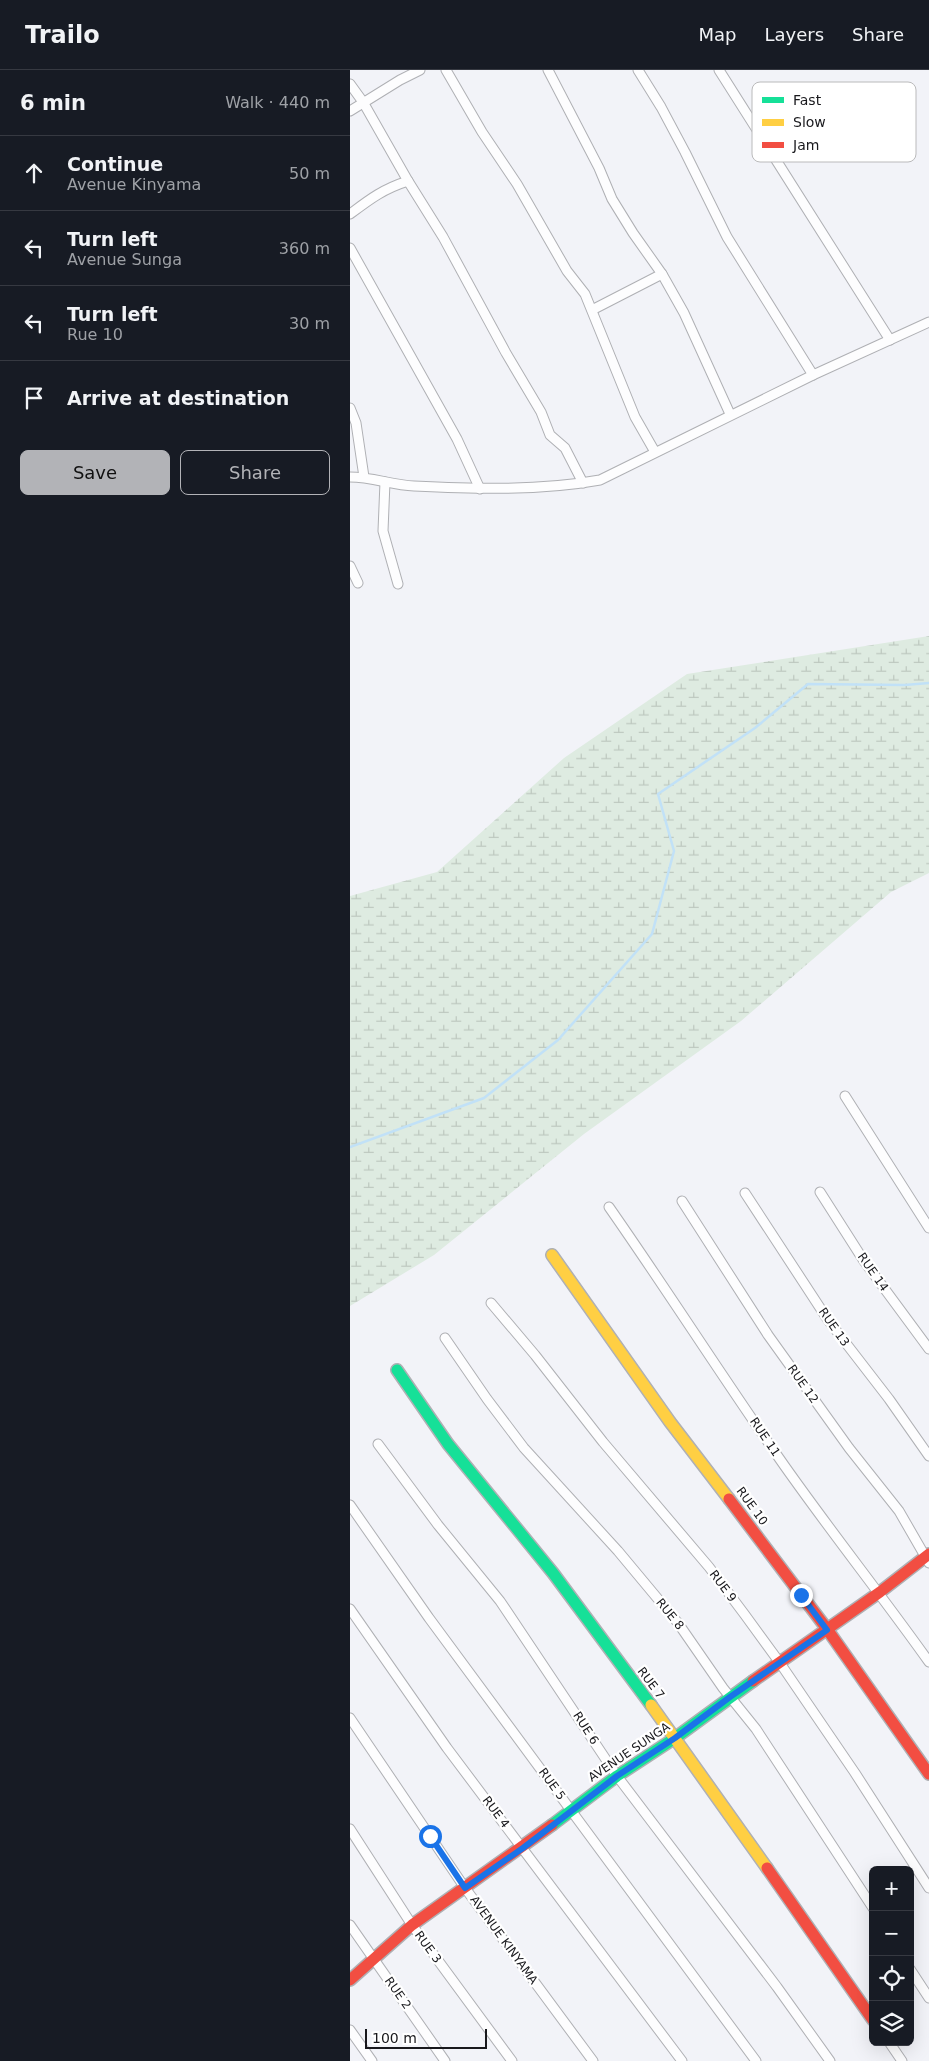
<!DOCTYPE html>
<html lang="en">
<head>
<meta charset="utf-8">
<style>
  body { margin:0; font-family:"DejaVu Sans",sans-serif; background:#20242c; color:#f1f3f6 }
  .controls { position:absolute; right:15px; bottom:15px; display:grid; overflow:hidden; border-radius:8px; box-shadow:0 5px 20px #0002 }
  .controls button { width:45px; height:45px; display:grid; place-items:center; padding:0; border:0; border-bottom:1px solid #363941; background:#171b24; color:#f1f3f6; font:25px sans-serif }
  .scale { position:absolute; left:15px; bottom:12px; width:122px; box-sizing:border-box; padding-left:5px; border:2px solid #18181c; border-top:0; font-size:14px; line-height:18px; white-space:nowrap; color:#18181c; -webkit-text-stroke:4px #fff; paint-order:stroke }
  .stop { position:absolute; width:15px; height:15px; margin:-11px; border:4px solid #1a73e8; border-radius:50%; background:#fff }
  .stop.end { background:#1a73e8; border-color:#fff; box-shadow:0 1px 5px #0008 }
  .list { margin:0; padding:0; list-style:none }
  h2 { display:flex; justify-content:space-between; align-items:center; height:65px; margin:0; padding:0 20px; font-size:21px }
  h2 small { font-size:16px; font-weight:400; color:#9ea1a6 }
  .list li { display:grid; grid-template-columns:32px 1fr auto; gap:15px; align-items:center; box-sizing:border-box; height:75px; padding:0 20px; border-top:1px solid #363941 }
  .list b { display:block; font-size:19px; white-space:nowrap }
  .list p { margin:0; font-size:16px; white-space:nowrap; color:#9ea1a6 }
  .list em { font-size:16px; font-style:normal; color:#9ea1a6 }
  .actions { display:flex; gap:10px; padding:15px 20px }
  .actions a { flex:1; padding:11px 0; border:1px solid #b2b3b7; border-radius:8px; text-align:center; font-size:18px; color:#b2b3b7 }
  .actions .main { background:#b2b3b7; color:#111 }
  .icon { flex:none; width:28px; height:28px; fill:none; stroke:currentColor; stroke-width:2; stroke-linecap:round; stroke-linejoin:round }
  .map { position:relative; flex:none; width:579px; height:1991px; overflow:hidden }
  header { display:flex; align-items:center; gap:30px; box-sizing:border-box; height:70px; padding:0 25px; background:#171b24; border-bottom:1px solid #363941 }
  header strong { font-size:24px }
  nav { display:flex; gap:28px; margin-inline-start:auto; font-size:18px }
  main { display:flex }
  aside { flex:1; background:#171b24 }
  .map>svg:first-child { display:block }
  .wetland { fill:url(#wetland-marsh) }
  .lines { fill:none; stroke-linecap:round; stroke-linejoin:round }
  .stream { stroke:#c1e1f7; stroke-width:2.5 }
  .street-casing { stroke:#afb0b4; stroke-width:11 }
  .fast-casing { stroke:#afb0b4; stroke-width:14 }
  .slow-casing { stroke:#afb0b4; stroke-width:14 }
  .jam-casing { stroke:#afb0b4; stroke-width:14 }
  .street { stroke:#fdfdfe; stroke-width:9 }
  .fast { stroke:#16e098; stroke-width:11 }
  .slow { stroke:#ffcf43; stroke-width:11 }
  .jam { stroke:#f24e42; stroke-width:11 }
  .route { stroke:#1a73e8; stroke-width:6 }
  .labels { text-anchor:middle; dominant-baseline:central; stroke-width:4.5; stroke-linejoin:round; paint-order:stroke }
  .street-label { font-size:12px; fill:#18181c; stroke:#fff }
  .key { fill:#fff; stroke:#bababb; stroke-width:1 }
  .key-label { font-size:14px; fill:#18181c }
</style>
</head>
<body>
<header>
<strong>Trailo</strong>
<nav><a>Map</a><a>Layers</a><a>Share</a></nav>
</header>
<main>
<aside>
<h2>6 min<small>Walk · 440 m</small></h2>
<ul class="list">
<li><svg class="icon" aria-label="ahead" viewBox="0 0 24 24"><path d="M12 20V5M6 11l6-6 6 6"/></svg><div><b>Continue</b><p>Avenue Kinyama</p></div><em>50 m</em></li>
<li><svg class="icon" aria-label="left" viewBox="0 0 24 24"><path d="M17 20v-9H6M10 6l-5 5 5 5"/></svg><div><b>Turn left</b><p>Avenue Sunga</p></div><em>360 m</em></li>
<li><svg class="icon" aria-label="left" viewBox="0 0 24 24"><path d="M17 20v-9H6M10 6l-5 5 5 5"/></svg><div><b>Turn left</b><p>Rue 10</p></div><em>30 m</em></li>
<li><svg class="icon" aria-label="arrive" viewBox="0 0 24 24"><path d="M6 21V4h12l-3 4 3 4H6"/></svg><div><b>Arrive at destination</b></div></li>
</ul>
<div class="actions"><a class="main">Save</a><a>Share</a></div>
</aside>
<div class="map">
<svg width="579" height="1991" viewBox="0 0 579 1991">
  <defs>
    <pattern id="wetland-marsh" width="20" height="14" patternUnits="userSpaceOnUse" patternTransform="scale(1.25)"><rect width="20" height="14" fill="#deebe1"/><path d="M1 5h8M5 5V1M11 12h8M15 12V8" fill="none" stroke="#bec9c0"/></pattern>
  </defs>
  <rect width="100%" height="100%" fill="#f2f3f8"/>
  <polygon class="wetland" points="579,566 579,803 541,822 391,951 234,1064 84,1185 0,1236 0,826 87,802 214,688 337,604"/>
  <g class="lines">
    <polyline class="stream" points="0,1077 134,1028 208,970 302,864 324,781 308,724 405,658 458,614 555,615 579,613"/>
    <defs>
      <g id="street">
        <polyline points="96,0 132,62 167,114 217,201 235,224 285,347 305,382"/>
        <polyline points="198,0 249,98 262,129 283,163 312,204 334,243 380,344"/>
        <polyline points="288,0 311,37 335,82 377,167 463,305"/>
        <polyline points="369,0 540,270"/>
        <polyline points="0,14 13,32 58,111 93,167 156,283 191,342 200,365 215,378 233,413"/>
        <polyline points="0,41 50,10 70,0"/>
        <path d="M 0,144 C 20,129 33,119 58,111"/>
        <polyline points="0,178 107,369 130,419"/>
        <polyline points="242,240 312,204"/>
        <polyline points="0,338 6,353 14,407"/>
        <path d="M 0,407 C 22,407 42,415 64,416 C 126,419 189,421 250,410 L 463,305 L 579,252"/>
        <polyline points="35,412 33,461 48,514"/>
        <polyline points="0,496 8,513"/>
        <polyline points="495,1026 579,1158"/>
        <polyline points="470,1122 514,1191 579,1279"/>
        <polyline points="395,1123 478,1250 539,1329 579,1386"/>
        <polyline points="332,1131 418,1265 499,1378 549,1441 579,1493"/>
        <path d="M 259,1137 C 317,1220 371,1305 429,1388 C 477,1457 530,1523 579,1592"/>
        <polyline points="141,1233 185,1285 253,1372 359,1497 395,1545 430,1593 505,1703 579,1818"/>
        <polyline points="95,1268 137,1329 174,1378 268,1481 328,1553 373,1618 406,1659 523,1838"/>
        <polyline points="28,1374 88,1455 150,1531 267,1706 427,1917 480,1991"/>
        <polyline points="0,1435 79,1548 406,1991"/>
        <polyline points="0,1539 97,1678 332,1991"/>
        <polyline points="0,1648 115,1818 243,1991"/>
        <polyline points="0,1759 62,1855 162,1991"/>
        <polyline points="0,1855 95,1991"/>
        <polyline points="560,1899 579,1928"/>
        <polyline points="0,1960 22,1991"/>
        <polyline points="539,1972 552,1991"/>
      </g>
      <g id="fast">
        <polyline points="47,1300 98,1374 203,1503 301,1635"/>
        <polyline points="202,1755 267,1706 325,1668 403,1611"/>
      </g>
      <g id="slow">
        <polyline points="202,1185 320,1352 379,1429"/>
        <polyline points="301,1635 417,1798"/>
      </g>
      <g id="jam">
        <polyline points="379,1429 477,1559 579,1704"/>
        <polyline points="403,1611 530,1522 579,1484"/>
        <polyline points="417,1798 523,1950"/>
        <polyline points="0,1910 62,1855 202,1755"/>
      </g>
    </defs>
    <use href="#street" class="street-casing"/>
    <use href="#fast" class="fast-casing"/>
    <use href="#slow" class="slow-casing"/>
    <use href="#jam" class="jam-casing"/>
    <use href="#street" class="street"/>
    <use href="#fast" class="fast"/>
    <use href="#slow" class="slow"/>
    <use href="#jam" class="jam"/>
  </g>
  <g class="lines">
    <polyline class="route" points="80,1766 115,1818 173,1778 267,1706 325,1668 380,1627 477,1560 451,1525"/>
  </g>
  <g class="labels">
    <g class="street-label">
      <text transform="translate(523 1202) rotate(55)">RUE 14</text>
      <text transform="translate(484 1257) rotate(55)">RUE 13</text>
      <text transform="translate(453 1314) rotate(55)">RUE 12</text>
      <text transform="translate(415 1367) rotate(56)">RUE 11</text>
      <text transform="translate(402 1436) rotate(54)">RUE 10</text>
      <text transform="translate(373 1516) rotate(53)">RUE 9</text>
      <text transform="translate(320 1544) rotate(51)">RUE 8</text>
      <text transform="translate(301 1613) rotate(53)">RUE 7</text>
      <text transform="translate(236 1658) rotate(57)">RUE 6</text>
      <text transform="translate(279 1682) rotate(-34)">AVENUE SUNGA</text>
      <text transform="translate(202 1714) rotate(54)">RUE 5</text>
      <text transform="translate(146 1742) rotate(53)">RUE 4</text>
      <text transform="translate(154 1870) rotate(54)">AVENUE KINYAMA</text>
      <text transform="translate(78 1877) rotate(54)">RUE 3</text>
      <text transform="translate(48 1923) rotate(55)">RUE 2</text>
    </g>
  </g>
  <rect x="402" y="12" width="164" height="80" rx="8" class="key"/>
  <rect x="412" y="27" width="22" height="6" fill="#16e098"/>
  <rect x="412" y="49" width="22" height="7" fill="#ffcf43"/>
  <rect x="412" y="72" width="22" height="6" fill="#f24e42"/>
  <g class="key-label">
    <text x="443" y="35">Fast</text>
    <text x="443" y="57">Slow</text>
    <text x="443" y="80">Jam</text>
  </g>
</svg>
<div class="controls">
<button>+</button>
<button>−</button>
<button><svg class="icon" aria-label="locate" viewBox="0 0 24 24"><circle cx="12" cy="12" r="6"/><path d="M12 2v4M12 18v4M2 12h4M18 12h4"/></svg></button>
<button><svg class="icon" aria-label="layers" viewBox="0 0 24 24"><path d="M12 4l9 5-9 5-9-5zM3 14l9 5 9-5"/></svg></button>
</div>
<div class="scale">100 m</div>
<div class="stop" style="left:80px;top:1766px"></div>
<div class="stop end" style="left:451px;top:1525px"></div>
</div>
</main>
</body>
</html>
